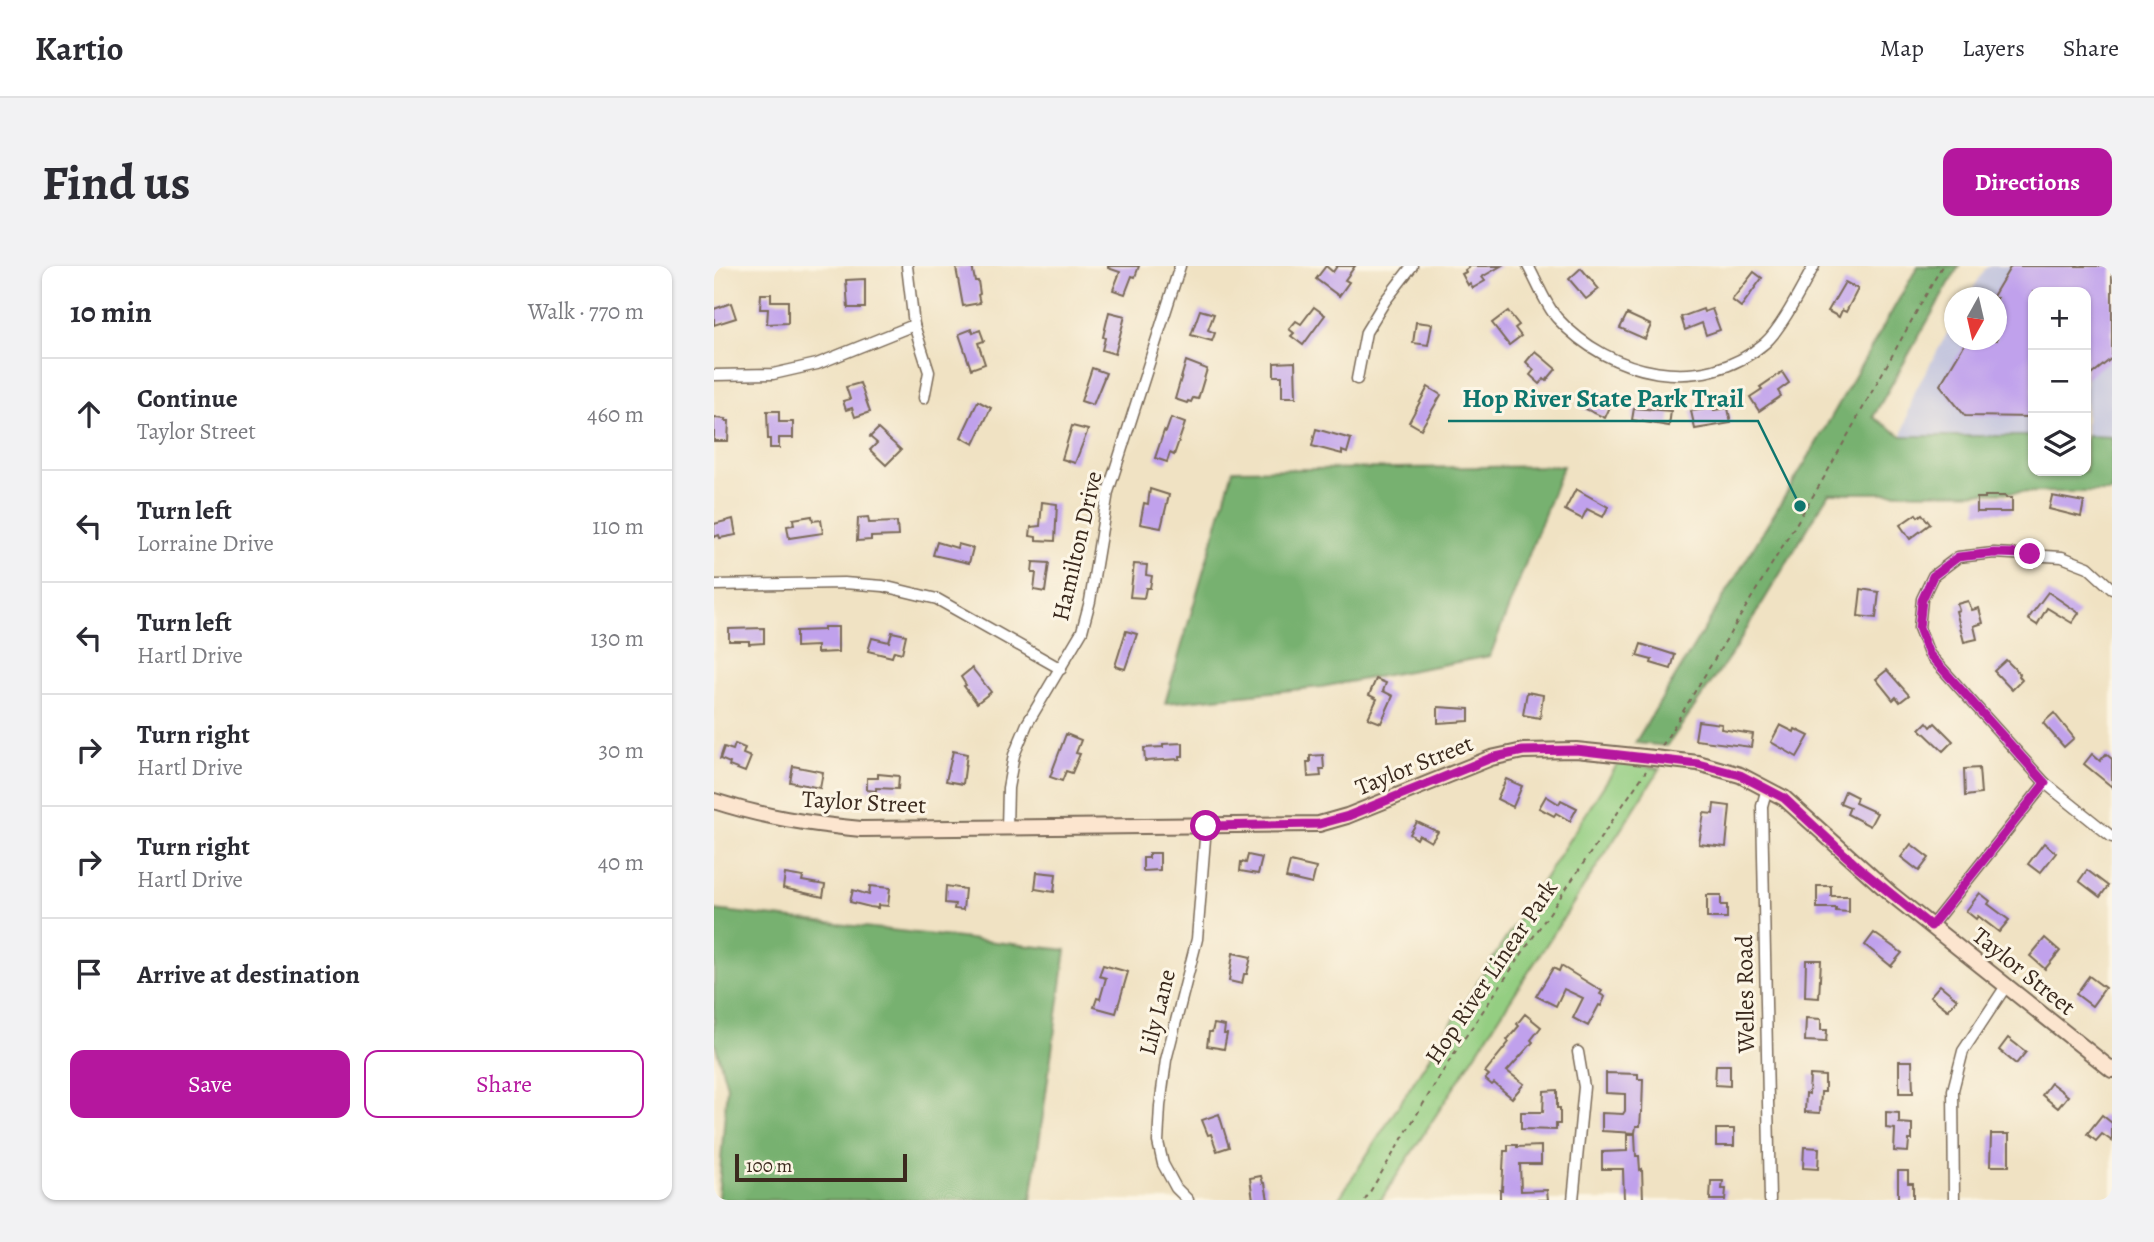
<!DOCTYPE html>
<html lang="en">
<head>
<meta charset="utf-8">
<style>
  body { margin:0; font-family:Alegreya,serif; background:#f2f2f3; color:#2b2b33 }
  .controls { position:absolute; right:21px; top:21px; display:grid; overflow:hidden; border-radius:14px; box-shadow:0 2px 5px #0004 }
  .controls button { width:63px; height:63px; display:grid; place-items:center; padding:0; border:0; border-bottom:2px solid #e1e1e2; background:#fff; color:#2b2b33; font:35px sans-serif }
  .compass { position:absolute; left:1230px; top:21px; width:63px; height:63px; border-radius:50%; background:#fff; box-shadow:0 2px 5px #0004; rotate:188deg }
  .scale { position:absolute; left:21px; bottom:18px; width:172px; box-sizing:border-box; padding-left:7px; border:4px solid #3b2a1e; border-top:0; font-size:19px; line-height:24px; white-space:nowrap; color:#3b2a1e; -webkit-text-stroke:5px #fcf5e5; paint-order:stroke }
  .stop { position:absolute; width:21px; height:21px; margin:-16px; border:5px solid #b5179e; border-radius:50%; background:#fff }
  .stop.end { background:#b5179e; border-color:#fff; box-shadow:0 2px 7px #0008 }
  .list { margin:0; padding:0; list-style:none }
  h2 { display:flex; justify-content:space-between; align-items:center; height:91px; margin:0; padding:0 28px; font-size:30px }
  h2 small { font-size:23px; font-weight:400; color:#7c7c81 }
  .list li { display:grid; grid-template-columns:46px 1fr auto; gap:21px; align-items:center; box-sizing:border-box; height:112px; padding:0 28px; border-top:2px solid #e1e1e2 }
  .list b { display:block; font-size:26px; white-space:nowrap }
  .list p { margin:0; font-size:23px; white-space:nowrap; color:#7c7c81 }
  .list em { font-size:23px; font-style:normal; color:#7c7c81 }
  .actions { display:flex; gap:14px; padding:21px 28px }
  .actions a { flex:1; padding:16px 0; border:2px solid #b5179e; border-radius:14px; text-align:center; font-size:24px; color:#b5179e }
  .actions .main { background:#b5179e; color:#fff }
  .icon { flex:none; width:38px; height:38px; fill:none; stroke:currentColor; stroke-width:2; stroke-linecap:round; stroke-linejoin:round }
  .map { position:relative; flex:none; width:1398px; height:934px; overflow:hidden; border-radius:14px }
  header { display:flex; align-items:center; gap:42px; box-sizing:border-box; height:98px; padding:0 35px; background:#fff; border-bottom:2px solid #e1e1e2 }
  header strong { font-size:33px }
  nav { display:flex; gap:38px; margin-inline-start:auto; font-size:24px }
  .intro { display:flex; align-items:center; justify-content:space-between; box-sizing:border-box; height:168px; padding:0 42px }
  h1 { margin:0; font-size:49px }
  .button { padding:18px 32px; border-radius:14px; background:#b5179e; color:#fff; font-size:24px; font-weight:700 }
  main { display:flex; gap:42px; padding:0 42px }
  aside { flex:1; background:#fff; border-radius:14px; box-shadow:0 2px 5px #0004 }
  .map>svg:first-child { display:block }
  .industrial { fill:#c0c2dd }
  .green { fill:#94ce82; stroke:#687c50; stroke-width:2 }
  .forest { fill:#77b170; stroke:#596e47; stroke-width:2 }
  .building { fill:#c0a1ec }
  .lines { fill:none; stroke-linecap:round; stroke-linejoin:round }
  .street-casing { stroke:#7a6a58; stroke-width:13 }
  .secondary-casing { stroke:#7a6a58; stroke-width:18 }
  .path { stroke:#7a6a58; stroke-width:2; stroke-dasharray:5 5; stroke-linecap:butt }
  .street { stroke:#fff; stroke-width:10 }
  .secondary { stroke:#fce5cf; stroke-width:14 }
  .route { stroke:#b5179e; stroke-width:9 }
  .labels { text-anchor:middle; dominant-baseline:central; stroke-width:6; stroke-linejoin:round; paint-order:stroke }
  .street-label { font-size:24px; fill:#3b2a1e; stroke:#fcf5e5 }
  .leader { fill:none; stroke:#0f766e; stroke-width:2.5 }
  .callout-dot { fill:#0f766e; stroke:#fcf5e5; stroke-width:2.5 }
  .callout-label { font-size:26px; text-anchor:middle; font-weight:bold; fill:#0f766e; stroke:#fcf5e5; stroke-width:6; stroke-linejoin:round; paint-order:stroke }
</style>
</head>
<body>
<header>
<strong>Kartio</strong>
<nav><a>Map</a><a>Layers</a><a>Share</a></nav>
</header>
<div class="intro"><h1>Find us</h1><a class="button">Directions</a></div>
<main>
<aside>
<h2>10 min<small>Walk · 770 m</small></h2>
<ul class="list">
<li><svg class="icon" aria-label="ahead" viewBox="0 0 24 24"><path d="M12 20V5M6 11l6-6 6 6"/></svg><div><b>Continue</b><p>Taylor Street</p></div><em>460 m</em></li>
<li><svg class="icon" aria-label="left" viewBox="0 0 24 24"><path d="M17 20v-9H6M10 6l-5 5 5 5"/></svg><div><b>Turn left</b><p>Lorraine Drive</p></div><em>110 m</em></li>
<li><svg class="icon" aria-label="left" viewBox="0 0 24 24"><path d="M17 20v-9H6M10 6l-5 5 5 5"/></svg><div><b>Turn left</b><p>Hartl Drive</p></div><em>130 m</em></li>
<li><svg class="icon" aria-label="right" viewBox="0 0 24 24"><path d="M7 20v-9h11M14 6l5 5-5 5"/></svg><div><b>Turn right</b><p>Hartl Drive</p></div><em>30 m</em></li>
<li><svg class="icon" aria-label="right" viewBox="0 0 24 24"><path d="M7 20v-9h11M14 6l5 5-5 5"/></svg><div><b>Turn right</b><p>Hartl Drive</p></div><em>40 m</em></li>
<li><svg class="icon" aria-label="arrive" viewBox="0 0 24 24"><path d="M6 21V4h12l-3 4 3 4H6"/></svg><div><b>Arrive at destination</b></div></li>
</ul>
<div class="actions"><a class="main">Save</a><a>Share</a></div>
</aside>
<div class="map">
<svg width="1398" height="934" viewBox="0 0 1398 934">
  <rect width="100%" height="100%" fill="#fcf5e5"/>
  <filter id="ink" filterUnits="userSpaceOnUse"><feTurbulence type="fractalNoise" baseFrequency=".0143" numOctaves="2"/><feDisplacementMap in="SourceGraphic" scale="14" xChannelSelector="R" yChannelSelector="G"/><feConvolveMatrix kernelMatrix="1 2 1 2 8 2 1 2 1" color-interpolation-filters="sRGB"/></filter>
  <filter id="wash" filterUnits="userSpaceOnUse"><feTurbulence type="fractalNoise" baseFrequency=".00686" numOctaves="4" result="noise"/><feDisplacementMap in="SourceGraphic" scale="28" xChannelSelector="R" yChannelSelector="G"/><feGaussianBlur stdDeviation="1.57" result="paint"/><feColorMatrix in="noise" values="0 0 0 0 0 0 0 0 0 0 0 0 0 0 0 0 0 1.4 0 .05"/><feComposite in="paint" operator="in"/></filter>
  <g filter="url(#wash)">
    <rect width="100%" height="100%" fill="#f0e2c3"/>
    <polygon class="industrial" points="1273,0 1398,0 1398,171 1372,170 1372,26 1319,26 1319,170 1188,170 1200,127 1240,55 1240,74 1282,74 1282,32 1254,31"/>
    <polygon class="green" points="905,496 946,503 667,934 624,934"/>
    <g class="forest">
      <polygon points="1204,0 1245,0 1159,151 1188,170 1319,170 1319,205 1372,205 1372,170 1398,171 1398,226 1115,227 1018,387 953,480 921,477 1091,197"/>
      <polygon points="849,200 776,390 607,421 451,437 519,204"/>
      <polygon points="0,644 352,684 317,934 4,934 13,820 0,774"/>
    </g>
    <g id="blocks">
      <g class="building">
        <polygon points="258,0 261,15 264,15 266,28 264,29 266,37 249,40 242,2"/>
        <polygon points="394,0 425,0 421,11 418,10 411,28 399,24 406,6 394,2"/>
        <polygon points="612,0 619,6 623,0 641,0 631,14 635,16 625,30 602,13"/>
        <polygon points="757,0 787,0 768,11 771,15 759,22 756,17 754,19 748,8 752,6 751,4"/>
        <polygon points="1297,0 1398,0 1398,92 1372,113 1372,26 1319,26 1319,151 1251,150 1226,119 1253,74 1283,74 1283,32 1278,32"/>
        <polygon points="867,2 885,23 872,33 855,13"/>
        <polygon points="1040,6 1048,12 1027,41 1018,34"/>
        <polygon points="151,13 151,42 134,42 132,14"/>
        <polygon points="1131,16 1144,23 1132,46 1128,44 1125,51 1114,45"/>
        <polygon points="47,28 57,28 57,35 74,35 74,57 53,58 54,43 46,43"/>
        <polygon points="17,37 22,52 0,59 0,43"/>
        <polygon points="600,41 611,49 589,79 577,70 580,67 575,63 582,55 587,58"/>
        <polygon points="989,43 990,46 998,43 1006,64 992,69 988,57 971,64 967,51"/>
        <polygon points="486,44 500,48 494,64 501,67 498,75 477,69"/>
        <polygon points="794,45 805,59 801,62 807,70 795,79 778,57"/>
        <polygon points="395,46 411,50 401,88 388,84 391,72 389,71"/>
        <polygon points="913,48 937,59 931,73 906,62"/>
        <polygon points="702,56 718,58 714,79 699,77"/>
        <polygon points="258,63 259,67 266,64 270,75 264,77 271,98 257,103 245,68"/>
        <polygon points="821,85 842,103 832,115 830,113 826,118 816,109 820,104 812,96"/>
        <polygon points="472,95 493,103 484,133 479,132 477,136 474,135 473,137 461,133"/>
        <polygon points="581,96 582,131 568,131 568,110 560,110 560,97"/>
        <polygon points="378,102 392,107 379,139 367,135"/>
        <polygon points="1068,106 1075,117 1064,125 1067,130 1045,145 1036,131 1048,123 1046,121"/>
        <polygon points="146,117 156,146 141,151 138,142 132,144 129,135 136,133 132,121"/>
        <polygon points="714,121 727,129 707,163 695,156"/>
        <polygon points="870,123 887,131 884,135 896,141 891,152 863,139"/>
        <polygon points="264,135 277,142 260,178 247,171"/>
        <polygon points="920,142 957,145 955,160 918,154"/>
        <polygon points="1000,142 1000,144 1014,142 1017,157 981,163 977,145"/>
        <polygon points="53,145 65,145 65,156 79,156 79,172 65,172 65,182 56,182 56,173 54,173"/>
        <polygon points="0,152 12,153 11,155 15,155 14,175 0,175"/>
        <polygon points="457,152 471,157 460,189 456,187 453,196 441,192 450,165 452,166"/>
        <polygon points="358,160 374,164 361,197 348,193"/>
        <polygon points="164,163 187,184 172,199 156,184 163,177 156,171"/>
        <polygon points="602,163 637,173 633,187 628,185 628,188 598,180"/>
        <polygon points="436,223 455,229 447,262 426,258 430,237 434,238"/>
        <polygon points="862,223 894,241 889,251 873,243 868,253 851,244"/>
        <polygon points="1271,230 1291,230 1292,232 1298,232 1298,246 1263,246 1263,232 1271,232"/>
        <polygon points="1338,230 1370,236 1367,251 1335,243"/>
        <polygon points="328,236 343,238 341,275 322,274 322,271 316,270 317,261 326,260"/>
        <polygon points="1202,248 1204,251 1208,248 1216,258 1196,273 1186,259"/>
        <polygon points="98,250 99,255 107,254 109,267 75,272 73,260 80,259 79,253"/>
        <polygon points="154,251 155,257 183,256 184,270 157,271 157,274 143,275 144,252"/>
        <polygon points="19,253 22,269 6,272 5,269 0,271 0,258"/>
        <polygon points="223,276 243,282 244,278 259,282 255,297 219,289"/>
        <polygon points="319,296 335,297 331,326 320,324 322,307 318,307"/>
        <polygon points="420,298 433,299 432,309 438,310 436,322 432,322 430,332 416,331"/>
        <polygon points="1147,323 1165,326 1162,352 1144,350"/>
        <polygon points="1334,326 1365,347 1358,357 1333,342 1323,359 1314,353"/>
        <polygon points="1254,335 1258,344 1265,342 1269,357 1260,360 1263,373 1250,376 1242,345 1245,344 1243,338"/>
        <polygon points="110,361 124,361 124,386 103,387 103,380 82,381 82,365 110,364"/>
        <polygon points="50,362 50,377 35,378 35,375 15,375 15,363"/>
        <polygon points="412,365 423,368 411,403 401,400"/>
        <polygon points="178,366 192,369 188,387 180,385 178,391 154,385 158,372 175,376"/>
        <polygon points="927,378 961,389 957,403 937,397 938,394 923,390"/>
        <polygon points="1292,394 1306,408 1305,410 1308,414 1298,424 1280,405"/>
        <polygon points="258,402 277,426 263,437 250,420 252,419 247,411"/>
        <polygon points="1173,404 1195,429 1186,436 1182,431 1179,434 1162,413"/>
        <polygon points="662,413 672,417 669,425 679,430 667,457 654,452 663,433 655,429"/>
        <polygon points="813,426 829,429 826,452 809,449"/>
        <polygon points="724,441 755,443 755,455 724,457"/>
        <polygon points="1340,447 1360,472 1350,481 1329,457"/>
        <polygon points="984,455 1008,458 1007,463 1039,468 1037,481 981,474"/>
        <polygon points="1213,456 1217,461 1221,457 1239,475 1229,485 1206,463"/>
        <polygon points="1066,459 1080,466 1081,463 1095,470 1083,491 1057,476"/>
        <polygon points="352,468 367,474 362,487 366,488 358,507 352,505 348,515 336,511"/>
        <polygon points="469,477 469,490 466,490 466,493 431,495 430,482 449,481 449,478"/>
        <polygon points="21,478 31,482 29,488 37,491 31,506 15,500 16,497 6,493 10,481 19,484"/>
        <polygon points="239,485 253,488 249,518 232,515"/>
        <polygon points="1378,488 1386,495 1392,488 1398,493 1398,521 1370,498"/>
        <polygon points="609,489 610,503 606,503 607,510 594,511 593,496 596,496 596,490"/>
        <polygon points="79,500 109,506 106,522 76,516"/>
        <polygon points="1265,502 1267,528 1251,530 1250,503"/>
        <polygon points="164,508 185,510 184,523 162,522 162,525 153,524 153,512 164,512"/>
        <polygon points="792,513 808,520 799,541 783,533"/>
        <polygon points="1131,525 1143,531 1141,537 1163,547 1156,560 1133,548 1136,541 1126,537"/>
        <polygon points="832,530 845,538 847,534 863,542 856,555 842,547 840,550 825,542"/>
        <polygon points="1000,538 1016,540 1012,581 985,578 990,547 999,548"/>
        <polygon points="703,556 724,566 717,576 705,569 703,573 696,568"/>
        <polygon points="1330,577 1342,587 1326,607 1314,598"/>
        <polygon points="1197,578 1215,592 1205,605 1187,591"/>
        <polygon points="435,587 446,587 446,604 429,605 429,592 435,592"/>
        <polygon points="534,589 548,592 544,608 526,605 527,596 532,597"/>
        <polygon points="576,596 602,602 598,618 572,612"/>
        <polygon points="1373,604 1394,620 1386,631 1365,615"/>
        <polygon points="323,606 342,608 340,626 321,623"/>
        <polygon points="71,608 89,611 88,615 111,619 109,631 69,622"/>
        <polygon points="156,620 176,622 174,640 164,639 164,642 156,641 136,636 139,624 155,629"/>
        <polygon points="232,620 251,623 249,644 240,643 241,638 231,637"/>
        <polygon points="1103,620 1117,620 1117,630 1135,630 1135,646 1122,645 1122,642 1103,642"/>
        <polygon points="1266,627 1276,635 1274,638 1295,654 1285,666 1264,650 1262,653 1252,645"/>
        <polygon points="993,629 1007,629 1007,639 1013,639 1013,652 993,652"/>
        <polygon points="1160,667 1188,687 1177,700 1151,679"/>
        <polygon points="1331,672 1346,685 1331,703 1316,690"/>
        <polygon points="519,687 537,691 533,708 530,708 528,718 515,715"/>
        <polygon points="1092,694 1107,694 1105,732 1091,731"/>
        <polygon points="389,699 414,706 402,747 380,741 383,732 386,733 392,712 385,710"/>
        <polygon points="847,700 888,725 886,728 891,731 887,740 885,739 874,760 859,752 869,732 850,723 842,740 822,730 839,702 845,705"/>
        <polygon points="1375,710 1391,722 1378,740 1362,728"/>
        <polygon points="1226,719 1243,733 1234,744 1216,730"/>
        <polygon points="811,748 827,761 817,774 819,776 793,805 810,818 798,832 780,817 778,819 771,813 775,809 771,806 795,776 793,774 805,760 803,758"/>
        <polygon points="1092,752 1107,753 1107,764 1113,764 1112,776 1091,775"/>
        <polygon points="500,758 511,760 510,768 513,768 510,783 493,780 495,766 498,766"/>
        <polygon points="1294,772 1312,786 1302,798 1285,784"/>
        <polygon points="1185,795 1198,795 1199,827 1185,827"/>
        <polygon points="1002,799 1016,799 1016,820 1001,819"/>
        <polygon points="892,807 924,808 924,813 929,813 928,846 927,846 926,860 922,860 921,867 888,865 888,847 909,848 911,845 911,828 892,827"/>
        <polygon points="1096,809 1111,810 1111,826 1107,826 1106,847 1091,846 1092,827 1095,828"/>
        <polygon points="1337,817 1354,830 1344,842 1328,829"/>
        <polygon points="843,824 843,842 846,842 846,858 842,858 842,864 807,863 807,846 829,846 830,825"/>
        <polygon points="1172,846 1185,847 1185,857 1198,858 1198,874 1195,874 1194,886 1180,885 1181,863 1172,862"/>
        <polygon points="505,848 515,881 503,885 497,868 494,869 488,854"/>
        <polygon points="1388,849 1398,857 1398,875 1388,868 1382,875 1373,868"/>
        <rect x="1002" y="863" width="18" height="17"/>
        <polygon points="913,868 921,868 922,890 925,890 926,904 928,903 929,934 910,934 909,903 888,903 888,886 913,885"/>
        <polygon points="1277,868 1295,868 1295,900 1276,900"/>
        <polygon points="794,879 803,879 803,881 827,880 827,898 806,898 807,925 833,924 834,934 786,934 786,924 788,924 790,885 794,885"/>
        <polygon points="1090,881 1105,882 1104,903 1089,902"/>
        <polygon points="1184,905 1194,905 1194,917 1199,917 1199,934 1184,934"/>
        <polygon points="547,910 549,917 551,917 554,934 539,934 536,912"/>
        <polygon points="997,915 1009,915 1008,923 1012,923 1011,934 996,934"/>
      </g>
    </g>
  </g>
  <g filter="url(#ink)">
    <use href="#blocks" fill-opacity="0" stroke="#7a6a58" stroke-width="2"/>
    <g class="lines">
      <defs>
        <g id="street">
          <polyline points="193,0 200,59 215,106 210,132"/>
          <path d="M 814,0 C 823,16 831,38 843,52 C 896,110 988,131 1051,77 C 1068,62 1088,21 1100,0"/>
          <polyline points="0,109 59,108 103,98 200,59"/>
          <polyline points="643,113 652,66 671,35 698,0"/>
          <polyline points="0,319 130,317 169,320 223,333 347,403"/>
          <polyline points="1398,323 1374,301 1348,291 1280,287 1244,291 1219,310 1208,333 1205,362 1215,388 1331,517 1398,571"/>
          <polyline points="1053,522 1048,540 1056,934"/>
          <polyline points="293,562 294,522 300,489 313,458 368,365 376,335 394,226 466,0"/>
          <polyline points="1217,660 1331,517"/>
          <polyline points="474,934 462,922 449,898 444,876 446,840 452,794 483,673 492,560"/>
          <polyline points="859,934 870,821 864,786"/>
          <polyline points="1240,934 1239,824 1249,785 1292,720"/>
        </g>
        <path id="secondary" d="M 0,535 C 49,551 95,558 147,563 L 605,558 L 633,550 L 777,492 L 809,485 L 862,484 L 940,492 L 984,497 L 1026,509 L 1070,532 L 1177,628 L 1398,804"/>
      </defs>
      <use href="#street" class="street-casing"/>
      <use href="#secondary" class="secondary-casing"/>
      <g class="path">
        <polyline points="948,480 1111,210 1228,0"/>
        <polyline points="651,934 737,792 932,505"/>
      </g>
      <use href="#street" class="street"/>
      <use href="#secondary" class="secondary"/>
    </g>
  </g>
  <g class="lines" filter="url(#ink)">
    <polyline class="route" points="492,560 605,558 634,550 777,492 809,485 862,484 984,498 1026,509 1070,532 1144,601 1217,660 1331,517 1215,388 1205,362 1208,334 1219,310 1244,291 1280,287 1316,288"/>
  </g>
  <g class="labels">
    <g class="street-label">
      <text transform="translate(363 280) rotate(-77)">Hamilton Drive</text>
      <text transform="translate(700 499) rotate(-22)">Taylor Street</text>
      <text transform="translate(150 536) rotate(3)">Taylor Street</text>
      <text transform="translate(1310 705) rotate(39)">Taylor Street</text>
      <text transform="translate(777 706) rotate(-56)">Hop River Linear Park</text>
      <text transform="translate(1031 728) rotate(-91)">Welles Road</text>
      <text transform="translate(443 746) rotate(-76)">Lily Lane</text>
    </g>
  </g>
  <path class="leader" d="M1086 240L1044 155H734"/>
  <circle class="callout-dot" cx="1086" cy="240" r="7"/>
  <g class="callout-label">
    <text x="889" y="141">Hop River State Park Trail</text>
  </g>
</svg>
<div class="controls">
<button>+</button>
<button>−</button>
<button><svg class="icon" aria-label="layers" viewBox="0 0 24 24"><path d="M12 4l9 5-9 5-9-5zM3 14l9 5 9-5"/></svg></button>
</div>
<svg class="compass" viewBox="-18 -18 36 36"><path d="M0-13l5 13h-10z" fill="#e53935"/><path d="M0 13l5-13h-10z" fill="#7c7c81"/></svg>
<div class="scale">100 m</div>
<div class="stop" style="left:492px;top:560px"></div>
<div class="stop end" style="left:1316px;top:288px"></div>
</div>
</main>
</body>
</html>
